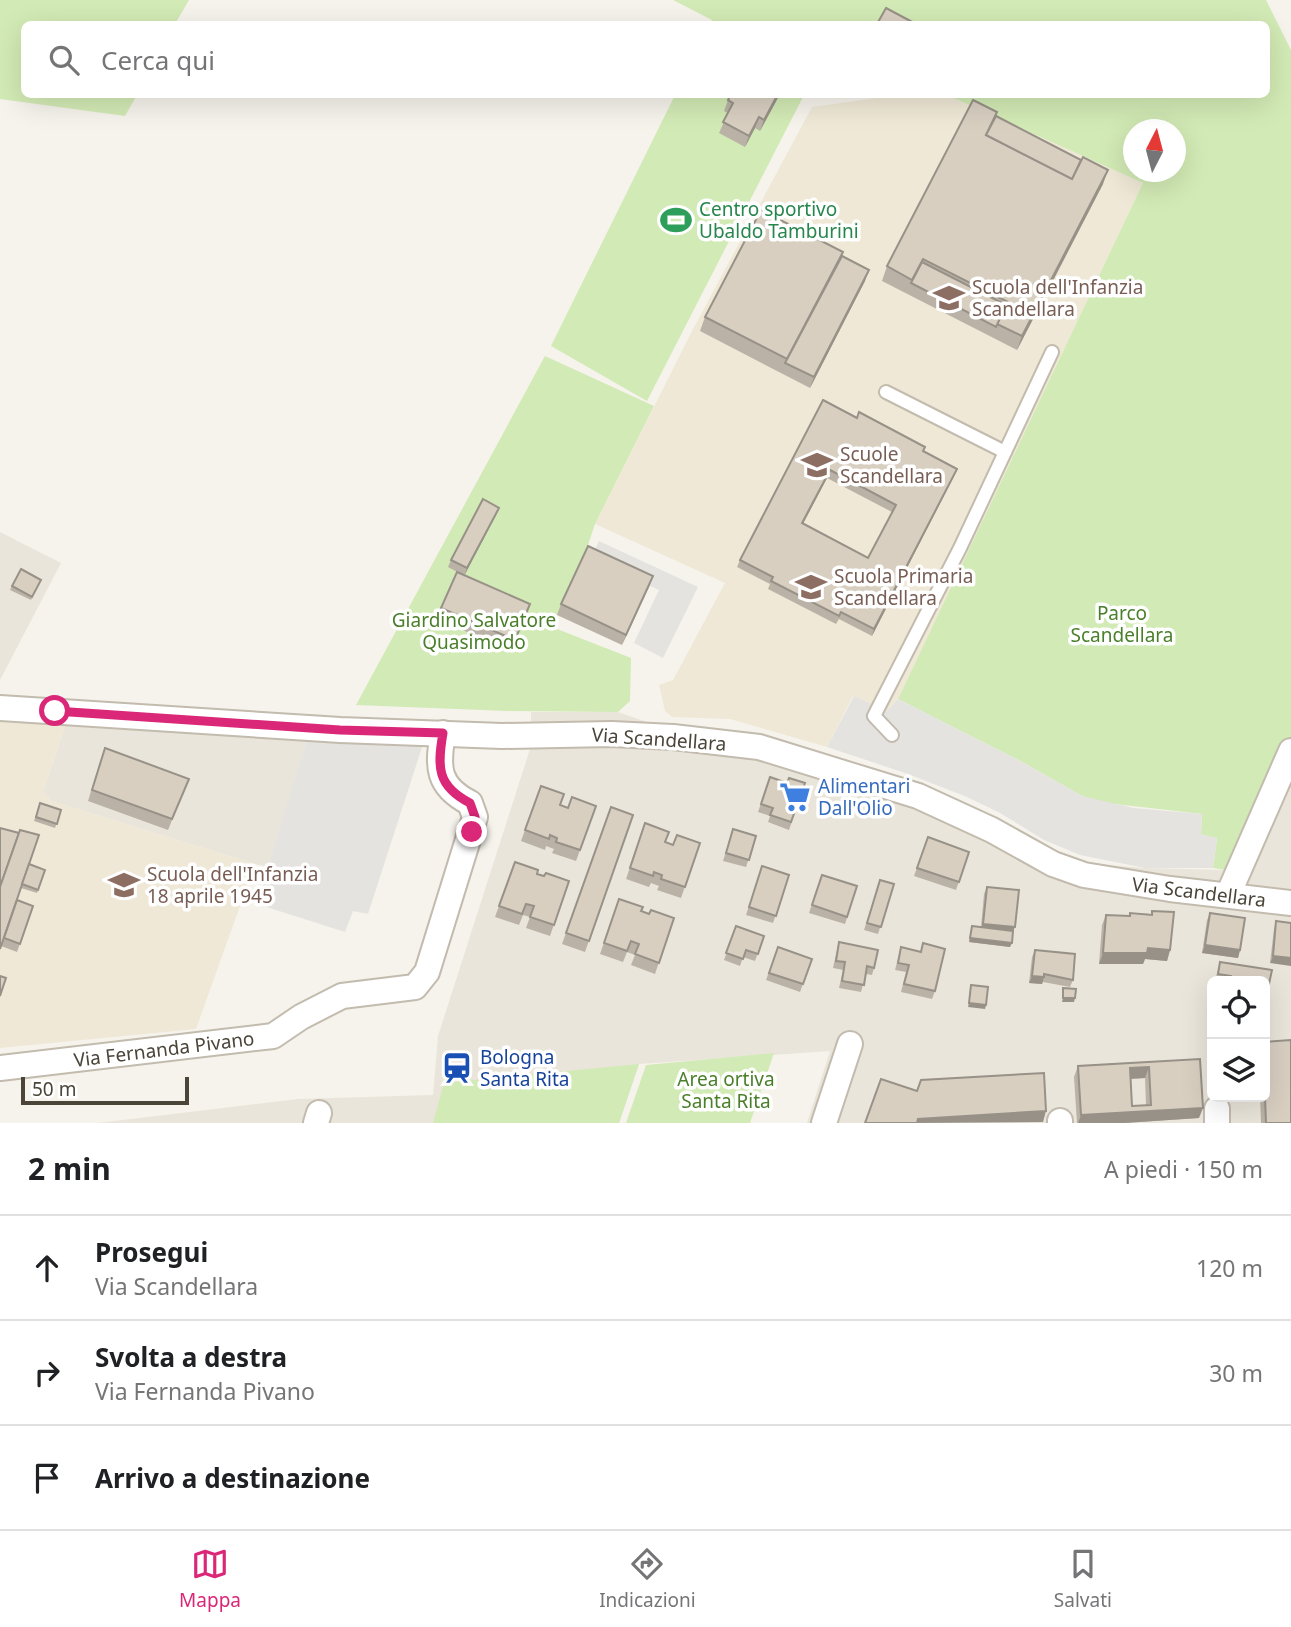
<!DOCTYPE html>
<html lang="it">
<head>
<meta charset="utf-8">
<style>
  body { margin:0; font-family:"Noto Sans",sans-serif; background:#f6f6f6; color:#202124 }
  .controls { position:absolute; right:21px; bottom:21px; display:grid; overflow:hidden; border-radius:10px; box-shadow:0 7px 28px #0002 }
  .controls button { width:63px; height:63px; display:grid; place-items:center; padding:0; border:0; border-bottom:2px solid #e0e0e0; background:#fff; color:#202124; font:35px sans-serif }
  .compass { position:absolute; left:1123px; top:119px; width:63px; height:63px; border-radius:50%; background:#fff; box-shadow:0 7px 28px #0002; rotate:6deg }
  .scale { position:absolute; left:21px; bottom:18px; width:168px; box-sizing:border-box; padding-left:7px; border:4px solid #4b4439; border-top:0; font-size:19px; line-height:24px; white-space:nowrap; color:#4b4439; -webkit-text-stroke:5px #fff; paint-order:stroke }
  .stop { position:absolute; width:21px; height:21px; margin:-16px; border:5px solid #db2777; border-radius:50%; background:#fff }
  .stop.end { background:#db2777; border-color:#fff; box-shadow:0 2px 7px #0008 }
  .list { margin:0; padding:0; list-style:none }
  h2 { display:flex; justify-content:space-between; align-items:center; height:91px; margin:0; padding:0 28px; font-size:30px }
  h2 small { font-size:23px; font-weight:400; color:#757577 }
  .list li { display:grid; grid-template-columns:46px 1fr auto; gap:21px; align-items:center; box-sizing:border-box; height:105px; padding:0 28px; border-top:2px solid #e0e0e0 }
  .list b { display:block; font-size:26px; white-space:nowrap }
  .list p { margin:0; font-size:23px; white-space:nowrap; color:#757577 }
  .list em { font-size:23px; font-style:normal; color:#757577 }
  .icon { flex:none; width:38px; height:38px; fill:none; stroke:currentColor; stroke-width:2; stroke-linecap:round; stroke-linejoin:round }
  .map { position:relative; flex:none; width:1291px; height:1123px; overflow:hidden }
  .search { position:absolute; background:#fff; box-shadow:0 7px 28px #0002; left:21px; right:21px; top:21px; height:77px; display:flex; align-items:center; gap:18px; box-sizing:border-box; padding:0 24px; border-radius:10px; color:#757577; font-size:26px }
  .sheet { height:406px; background:#fff }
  nav { display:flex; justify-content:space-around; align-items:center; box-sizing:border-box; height:98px; border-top:2px solid #e0e0e0; background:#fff; font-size:19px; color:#757577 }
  nav a { display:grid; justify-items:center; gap:4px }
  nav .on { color:#db2777 }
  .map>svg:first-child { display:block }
  .residential { fill:#eae5da; fill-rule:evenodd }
  .education { fill:#efe8d6 }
  .green { fill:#d2eab5; fill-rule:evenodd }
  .parking { fill:#e5e3e0 }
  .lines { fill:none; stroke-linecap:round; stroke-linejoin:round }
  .service-casing { stroke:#c2bbae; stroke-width:16 }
  .minor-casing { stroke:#c2bbae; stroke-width:28 }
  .service { stroke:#fff; stroke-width:12 }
  .minor { stroke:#fff; stroke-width:24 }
  .wall { fill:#bab2a6; fill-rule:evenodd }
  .shaded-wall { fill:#979187 }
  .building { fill:#d8cfc1; stroke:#979187; stroke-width:2; fill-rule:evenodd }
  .route { stroke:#db2777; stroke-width:9 }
  .labels { text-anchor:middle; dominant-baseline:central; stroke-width:7; stroke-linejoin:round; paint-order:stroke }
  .leisure-label { font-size:19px; fill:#27864d; stroke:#fff; text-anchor:start }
  .education-label { font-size:19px; fill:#785e54; stroke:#fff; text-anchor:start }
  .park-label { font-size:19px; fill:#4a7f2a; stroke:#fff }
  .street-label { font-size:19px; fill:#4b4439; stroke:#fff }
  .shop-label { font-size:19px; fill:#366cbe; stroke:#fff; text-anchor:start }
  .transit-label { font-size:19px; fill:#164399; stroke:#fff; text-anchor:start }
</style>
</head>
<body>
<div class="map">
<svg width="1291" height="1123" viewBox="0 0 1291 1123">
  <rect width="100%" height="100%" fill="#f6f3ec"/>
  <g class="residential">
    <polygon points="0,532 61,563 0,680"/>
    <path d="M 531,712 L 618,712 L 730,751 L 839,765 L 1054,861 L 1145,868 L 1225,870 L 1291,740 L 1291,1123 L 807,1123 L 830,1051 L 639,1064 L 619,1123 L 98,1123 L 298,1099 L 433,1095 L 438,1036 L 531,746 ZM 1212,981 L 1265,981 L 1265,1097 L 1212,1097 Z"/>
    <polygon points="67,720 308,735 269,867 255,864 51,801 43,792"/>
  </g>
  <g class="education">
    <polygon points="898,95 947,95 1143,183 898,699 887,711 853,696 827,747 730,719 672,717 665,711 659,685 673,680 725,583 595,524 692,331 812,107"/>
    <polygon points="0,719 67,720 43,792 51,801 255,864 196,1029 0,1048"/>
  </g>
  <g class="green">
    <polygon points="0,0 189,0 175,24 24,24 24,94 137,95 125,116 0,99"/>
    <path d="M 673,0 L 1266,0 L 1291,50 L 1291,740 L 1225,870 L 1213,868 L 1217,838 L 1201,835 L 1202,814 L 1106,803 L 1082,796 L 1024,763 L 898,699 L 1143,183 L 947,95 L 1266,94 L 1266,24 L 710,24 L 712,20 ZM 1134,130 L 1176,130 L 1176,172 L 1134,172 Z"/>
    <polygon points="675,95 809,95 804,95 647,401 551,346"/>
    <polygon points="545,356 654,406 595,524 584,557 552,627 631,658 630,701 618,712 507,711 356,705"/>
    <polygon points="774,1053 750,1123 626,1123 646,1065"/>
    <polygon points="639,1064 619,1123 433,1123 444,1083"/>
  </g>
  <g class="parking">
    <polygon points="599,541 698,587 663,658 634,643 659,590 591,558"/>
    <polygon points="854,696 887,711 898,699 1024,763 1082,796 1134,808 1202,814 1201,834 1217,838 1213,868 1145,868 1080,855 1044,840 1000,813 967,797 908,774 827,747"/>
    <polygon points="308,735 424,741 368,914 353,911 345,932 257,904"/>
  </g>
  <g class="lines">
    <defs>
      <g id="service">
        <polyline points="886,392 1005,452"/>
        <polyline points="892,735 874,716 960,548 1052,352"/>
      </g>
      <g id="minor">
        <polyline points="0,708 340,730 502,736 612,734 673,737 759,747 918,796 992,830 1053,864 1084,875 1170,889 1291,903"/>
        <polyline points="1228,895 1291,751"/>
        <path d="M 0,1068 L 273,1036 L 301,1017 L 342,996 L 415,987 L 427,972 L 475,817 L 470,803 C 437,786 437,767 443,733"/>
        <polyline points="1217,1109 1217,1123"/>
        <polyline points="1060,1121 1060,1123"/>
        <polyline points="316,1123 319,1113"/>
        <polyline points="824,1123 850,1044"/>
      </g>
    </defs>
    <use href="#service" class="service-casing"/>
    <use href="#minor" class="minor-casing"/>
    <use href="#service" class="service"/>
    <use href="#minor" class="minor"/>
  </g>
  <g class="wall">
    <polygon points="780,94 760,131 755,128 745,147 719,133 728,113 724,111 728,100"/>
    <polygon points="996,116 1103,184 1017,350 882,281 887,266"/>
    <polygon points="842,256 865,281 810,388 700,331 705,317"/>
    <path d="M 823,400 L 924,451 L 954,476 L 872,636 L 839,619 L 836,624 L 768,589 L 770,584 L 737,567 L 740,560 ZM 827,478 L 892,512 L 868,558 L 803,524 Z"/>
    <polygon points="499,508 496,515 464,576 526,615 511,651 437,619 441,608 461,574 448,567 451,560"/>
    <polygon points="653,576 622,645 557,615 561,604"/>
    <polygon points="39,584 31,600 10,590 12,586"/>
    <polygon points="101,759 189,779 168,830 88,801"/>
    <polygon points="770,777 787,783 805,783 789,830 768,822 770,816 758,812"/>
    <polygon points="541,786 560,805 568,808 596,806 576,861 552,853 554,849 546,846 545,850 521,841"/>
    <polygon points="40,803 61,810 55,828 34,821"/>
    <polygon points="611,807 633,815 585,952 562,944"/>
    <polygon points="645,823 665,842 673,845 700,843 681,898 657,890 659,886 651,883 649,887 626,879"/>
    <polygon points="0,828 19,833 20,830 39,835 29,864 45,870 37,893 21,888 17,900 33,906 17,952 1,946 0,949"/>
    <polygon points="733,829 756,836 746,867 723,861"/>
    <polygon points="928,837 969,852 956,890 914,876"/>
    <polygon points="515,862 537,874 544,876 569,881 550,936 526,928 530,917 523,915 519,925 495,917"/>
    <polygon points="762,866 789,875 773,923 746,915"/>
    <polygon points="822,875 857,886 845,924 809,913"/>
    <polygon points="880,880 894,884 878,934 864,930"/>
    <polygon points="987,887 1013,931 1010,947 969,942 972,926 981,927 984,894"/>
    <polygon points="619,899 641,911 649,914 674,918 655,974 631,965 635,955 627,952 623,962 600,954"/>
    <polygon points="1152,911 1170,950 1167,961 1145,959 1143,964 1099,964 1102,925 1106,915 1129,916 1130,913 1151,914"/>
    <polygon points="1210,913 1240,950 1238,958 1202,953 1207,920"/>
    <polygon points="1276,921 1291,923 1270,963 1274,929"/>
    <polygon points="736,926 764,936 755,961 743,957 740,966 724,960"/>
    <polygon points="839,942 874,968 872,975 866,974 861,992 839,988 843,970 833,968 837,950"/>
    <polygon points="923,943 935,991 932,999 901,992 906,972 895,970 901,947 920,952"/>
    <polygon points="778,947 812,959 800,992 766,980"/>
    <polygon points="1035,950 1073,980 1070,987 1043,982 1042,984 1029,983 1032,957"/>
    <polygon points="1220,962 1272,970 1267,991 1265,991 1265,981 1215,981"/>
    <path d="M 1200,1059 L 1199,1118 L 1124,1123 L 1077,1123 L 1074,1077 L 1078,1066 ZM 1145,1078 L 1146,1105 L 1132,1106 L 1131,1079 Z"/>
    <polygon points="1260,1097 1265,1097 1291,1123 1261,1123"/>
  </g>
  <g class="shaded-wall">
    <polygon points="778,94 780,94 760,131 764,120"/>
    <polygon points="759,117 755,128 745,147 749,136"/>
    <polygon points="1108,170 1103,184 1017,350 1022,336"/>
    <polygon points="869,270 865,281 810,388 814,377"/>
    <polygon points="957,469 954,476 872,636 874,629"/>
    <polygon points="830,470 827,478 799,531 802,523"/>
    <polygon points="499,508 496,515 464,576 467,568"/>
    <polygon points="653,576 649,587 622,645 626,635"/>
    <polygon points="983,924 1015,927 1012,934 980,931"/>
    <polygon points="970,938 1012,943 1010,947 969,942"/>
    <polygon points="1205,945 1240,950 1238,958 1202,953"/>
    <polygon points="1148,948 1170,950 1167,961 1145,959 1143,964 1099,964 1103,953"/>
    <polygon points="1273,956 1291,958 1291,966 1270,963"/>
    <polygon points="1032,976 1044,977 1042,984 1029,983"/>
    <polygon points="1063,998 1075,998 1074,1002 1062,1002"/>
    <polygon points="969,1003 986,1005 985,1009 968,1007"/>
    <polygon points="1149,1067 1145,1078 1126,1079 1130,1068"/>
    <polygon points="1203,1108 1199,1118 1124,1123 1078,1123 1081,1115"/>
    <polygon points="1046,1111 1043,1122 917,1123 918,1119"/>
  </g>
  <g class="building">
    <polygon points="886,8 916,24 877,24"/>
    <polygon points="731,94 778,94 764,120 759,117 749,136 723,122 733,103 728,100"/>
    <polygon points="973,100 997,112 986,135 1072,179 1083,157 1108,170 1022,336 997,324 1008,302 923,259 912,280 887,266"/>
    <polygon points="996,116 1081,160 1072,179 986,135"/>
    <polygon points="761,210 843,252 787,359 705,317"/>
    <polygon points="842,256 869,270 814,377 785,363"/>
    <polygon points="922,262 1006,305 996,327 911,283"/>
    <path d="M 823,400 L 857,418 L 859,412 L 925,447 L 923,451 L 957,469 L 874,629 L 841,612 L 839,616 L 771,581 L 773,577 L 740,560 ZM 830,470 L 896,505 L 868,558 L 802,523 Z"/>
    <polygon points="483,499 499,508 467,568 451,560"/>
    <polygon points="588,546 653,576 626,635 561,604"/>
    <polygon points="21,569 41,580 32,597 12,586"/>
    <polygon points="457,572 530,604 515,640 441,608"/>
    <polygon points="105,748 189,779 172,819 92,790"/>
    <polygon points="770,777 787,783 789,778 805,783 791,822 770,815 773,808 761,804"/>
    <polygon points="541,786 564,794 560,805 568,808 572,797 596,806 580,850 556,842 557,838 550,835 549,839 525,830"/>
    <polygon points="40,803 61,810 57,824 36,817"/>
    <polygon points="611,807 633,815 589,941 566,933"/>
    <polygon points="645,823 669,832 665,842 673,845 677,835 700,843 685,887 661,879 662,875 654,872 653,876 630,868"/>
    <polygon points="0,828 19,833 0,887"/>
    <polygon points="733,829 756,836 749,860 726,853"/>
    <polygon points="20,830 39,835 0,949 0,887"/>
    <polygon points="928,837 969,852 959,882 917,868"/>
    <polygon points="515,862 538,870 537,874 544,876 546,873 569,881 554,925 530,917 534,906 526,904 522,914 499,906"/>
    <polygon points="29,864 45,870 38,890 22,884"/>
    <polygon points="762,866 789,875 776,916 749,907"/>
    <polygon points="822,875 857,886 847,917 812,905"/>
    <polygon points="880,880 894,884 881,927 867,923"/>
    <polygon points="987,887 1019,890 1015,927 983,924"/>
    <polygon points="619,899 643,907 641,911 649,914 651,910 674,918 659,963 635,954 639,944 631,941 627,951 604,943"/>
    <polygon points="17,900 33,906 20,944 4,938"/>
    <polygon points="1152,911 1174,912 1170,950 1148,948 1147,953 1103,953 1106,915 1130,916 1130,913 1152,915"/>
    <polygon points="1210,913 1245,918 1240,950 1205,945"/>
    <polygon points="1276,921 1291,923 1291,958 1273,956"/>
    <polygon points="736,926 764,936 758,954 746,950 743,959 726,953"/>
    <polygon points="972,926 1013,931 1012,943 970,938"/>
    <polygon points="839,942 878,950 874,968 867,966 864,985 842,981 845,962 836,961"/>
    <polygon points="923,943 945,949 935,991 904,984 909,965 898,963 901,947 921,952"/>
    <polygon points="778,947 812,959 803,984 769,973"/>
    <polygon points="1035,950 1075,954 1073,980 1044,974 1044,977 1032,976"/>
    <polygon points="1220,962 1272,970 1269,984 1265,983 1265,981 1230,981 1231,976 1218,974"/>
    <polygon points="0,976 6,978 0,996"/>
    <polygon points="971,985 988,987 986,1005 969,1003"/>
    <polygon points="1063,988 1076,989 1075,998 1063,998"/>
    <polygon points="1291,1040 1291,1123 1266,1123 1265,1097 1265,1042"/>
    <path d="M 1200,1059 L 1203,1108 L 1081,1115 L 1078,1066 ZM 1149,1067 L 1151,1105 L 1132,1106 L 1130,1068 Z"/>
    <polygon points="1044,1073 1046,1111 918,1119 917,1123 865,1123 881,1079 917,1091 921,1080"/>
  </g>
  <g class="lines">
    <path class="route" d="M 55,711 L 340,730 L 443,733 C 437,767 437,786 470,803 L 475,817 L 472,832"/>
  </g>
  <defs>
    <symbol id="stadium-bare" viewBox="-9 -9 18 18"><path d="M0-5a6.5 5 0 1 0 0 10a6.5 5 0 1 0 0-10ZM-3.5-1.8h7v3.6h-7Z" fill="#2e9e5b" stroke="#fff" stroke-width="2.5" paint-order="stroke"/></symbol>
    <symbol id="school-bare" viewBox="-9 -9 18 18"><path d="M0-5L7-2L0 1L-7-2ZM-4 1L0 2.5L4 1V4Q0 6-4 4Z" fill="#8d6e63" stroke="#fff" stroke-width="2.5" paint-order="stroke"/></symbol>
    <symbol id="supermarket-bare" viewBox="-9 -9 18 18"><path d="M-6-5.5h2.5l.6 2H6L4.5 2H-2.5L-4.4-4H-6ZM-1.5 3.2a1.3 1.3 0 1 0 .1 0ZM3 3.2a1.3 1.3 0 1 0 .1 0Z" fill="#3f7fe0" stroke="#fff" stroke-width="2.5" paint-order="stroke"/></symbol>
    <symbol id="station-bare" viewBox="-9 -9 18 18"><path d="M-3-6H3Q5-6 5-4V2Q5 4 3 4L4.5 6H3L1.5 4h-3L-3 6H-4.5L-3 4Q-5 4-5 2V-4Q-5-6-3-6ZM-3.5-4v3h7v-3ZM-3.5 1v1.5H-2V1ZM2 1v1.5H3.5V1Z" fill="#1a4fb4" stroke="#fff" stroke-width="2.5" paint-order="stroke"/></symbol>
  </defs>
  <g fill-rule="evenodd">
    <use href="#stadium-bare" x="654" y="198" width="44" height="44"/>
    <use href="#school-bare" x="927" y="276" width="44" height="44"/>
    <use href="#school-bare" x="795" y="443" width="44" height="44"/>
    <use href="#school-bare" x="789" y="565" width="44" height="44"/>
    <use href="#supermarket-bare" x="773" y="775" width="44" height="44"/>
    <use href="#school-bare" x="102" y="863" width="44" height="44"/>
    <use href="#station-bare" x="435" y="1046" width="44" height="44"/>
  </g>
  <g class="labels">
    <g class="leisure-label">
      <text x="699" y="209">Centro sportivo<tspan x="699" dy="22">Ubaldo Tamburini</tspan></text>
    </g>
    <g class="education-label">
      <text x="972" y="287">Scuola dell'Infanzia<tspan x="972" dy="22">Scandellara</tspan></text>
      <text x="840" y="454">Scuole<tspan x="840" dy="22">Scandellara</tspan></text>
      <text x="834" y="576">Scuola Primaria<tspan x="834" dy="22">Scandellara</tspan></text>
      <text x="147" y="874">Scuola dell'Infanzia<tspan x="147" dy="22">18 aprile 1945</tspan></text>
    </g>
    <g class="park-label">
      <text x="1122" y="613">Parco<tspan x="1122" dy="22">Scandellara</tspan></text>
      <text x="474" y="620">Giardino Salvatore<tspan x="474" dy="22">Quasimodo</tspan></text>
      <text x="726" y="1079">Area ortiva<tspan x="726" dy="22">Santa Rita</tspan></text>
    </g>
    <g class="street-label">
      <text transform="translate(659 739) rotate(4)">Via Scandellara</text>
      <text transform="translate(1199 892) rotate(7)">Via Scandellara</text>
      <text transform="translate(164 1049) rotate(-7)">Via Fernanda Pivano</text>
    </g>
    <g class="shop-label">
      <text x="818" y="786">Alimentari<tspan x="818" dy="22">Dall'Olio</tspan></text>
    </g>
    <g class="transit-label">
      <text x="480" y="1057">Bologna<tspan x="480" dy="22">Santa Rita</tspan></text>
    </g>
  </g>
</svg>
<div class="controls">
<button><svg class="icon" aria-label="locate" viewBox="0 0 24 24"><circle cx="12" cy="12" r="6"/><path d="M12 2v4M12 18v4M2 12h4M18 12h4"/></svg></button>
<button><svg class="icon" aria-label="layers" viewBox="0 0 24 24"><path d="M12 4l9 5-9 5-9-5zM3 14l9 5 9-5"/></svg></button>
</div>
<svg class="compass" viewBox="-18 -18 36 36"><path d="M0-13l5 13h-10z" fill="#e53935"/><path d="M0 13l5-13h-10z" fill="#757577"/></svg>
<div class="scale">50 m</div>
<div class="stop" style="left:55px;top:711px"></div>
<div class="stop end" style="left:472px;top:832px"></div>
<div class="search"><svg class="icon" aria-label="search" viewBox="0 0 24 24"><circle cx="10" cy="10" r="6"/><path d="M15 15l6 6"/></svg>Cerca qui</div>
</div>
<section class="sheet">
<h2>2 min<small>A piedi · 150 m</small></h2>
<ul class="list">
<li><svg class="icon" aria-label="ahead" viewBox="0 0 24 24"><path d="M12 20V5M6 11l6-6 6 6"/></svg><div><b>Prosegui</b><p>Via Scandellara</p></div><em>120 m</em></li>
<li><svg class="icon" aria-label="right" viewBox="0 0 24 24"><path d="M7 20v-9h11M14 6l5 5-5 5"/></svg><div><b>Svolta a destra</b><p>Via Fernanda Pivano</p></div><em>30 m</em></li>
<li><svg class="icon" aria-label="arrive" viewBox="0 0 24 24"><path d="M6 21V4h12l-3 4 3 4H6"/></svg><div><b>Arrivo a destinazione</b></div></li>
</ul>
</section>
<nav>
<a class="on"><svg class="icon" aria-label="map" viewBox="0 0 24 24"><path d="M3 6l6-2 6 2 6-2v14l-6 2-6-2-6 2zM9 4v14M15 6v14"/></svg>Mappa</a>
<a><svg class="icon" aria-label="directions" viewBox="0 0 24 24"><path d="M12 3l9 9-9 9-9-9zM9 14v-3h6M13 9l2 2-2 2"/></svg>Indicazioni</a>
<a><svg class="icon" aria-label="saved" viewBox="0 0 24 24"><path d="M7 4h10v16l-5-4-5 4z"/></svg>Salvati</a>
</nav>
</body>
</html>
